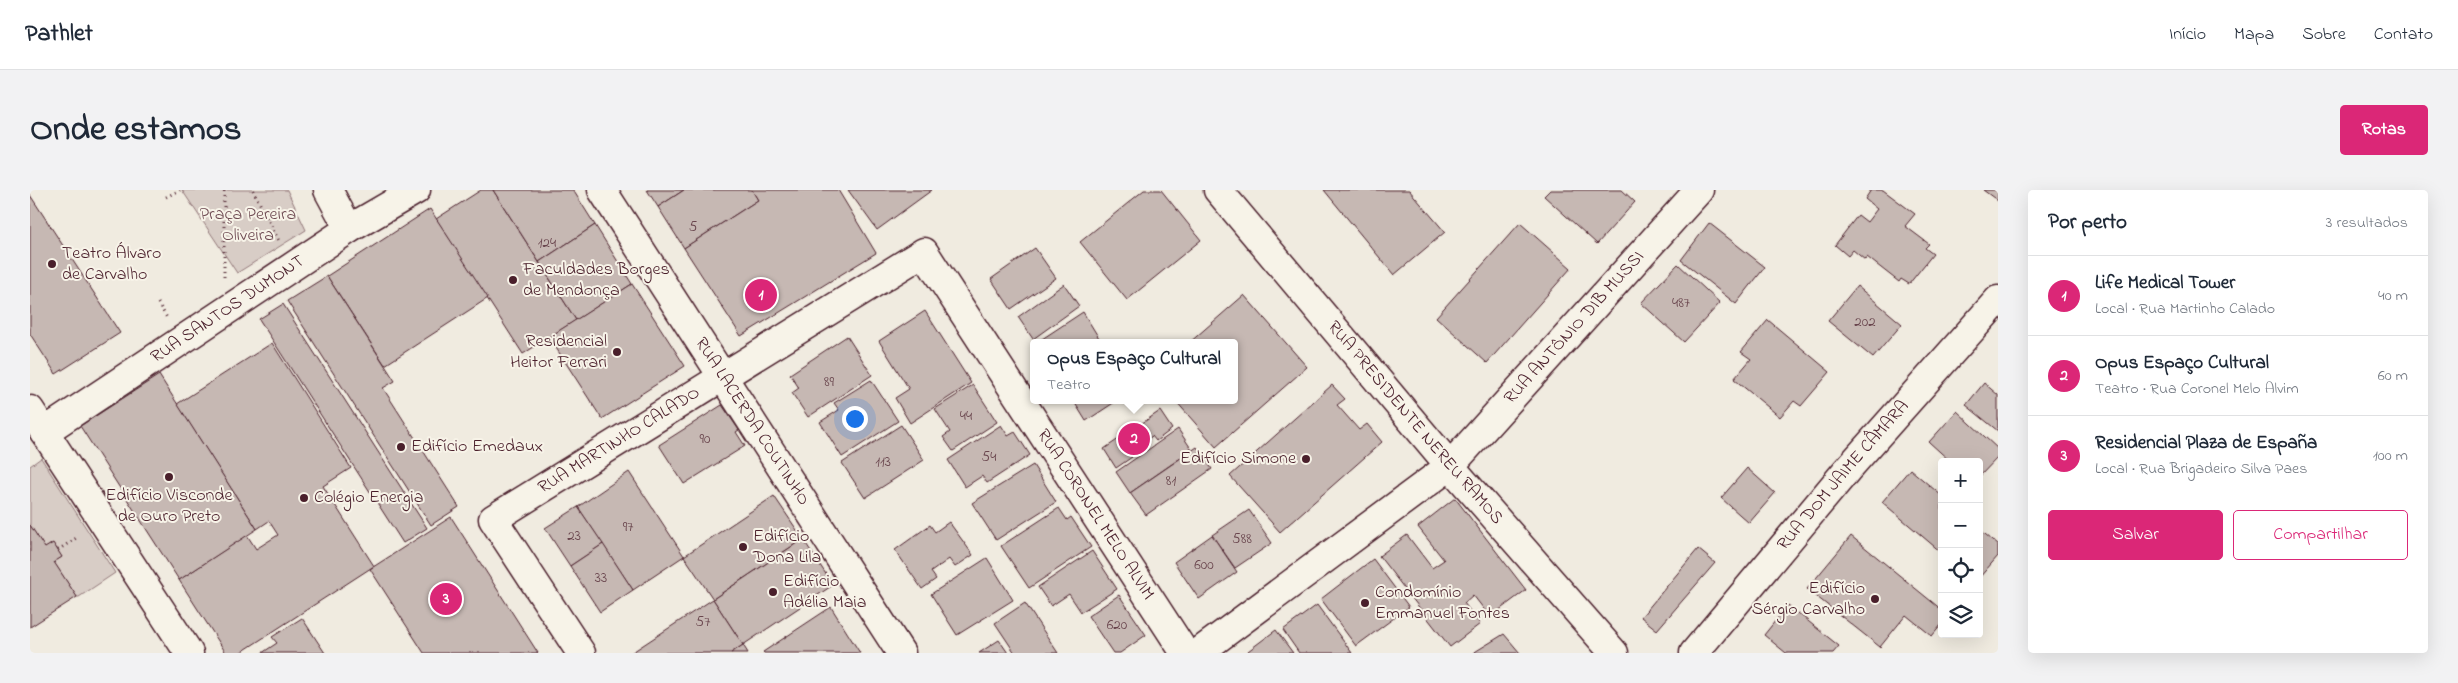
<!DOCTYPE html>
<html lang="pt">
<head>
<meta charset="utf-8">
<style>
  body { margin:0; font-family:"Indie Flower",sans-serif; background:#f2f2f3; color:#1f2937 }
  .controls { position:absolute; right:15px; bottom:15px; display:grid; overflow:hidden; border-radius:5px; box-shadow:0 5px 20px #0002 }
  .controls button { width:45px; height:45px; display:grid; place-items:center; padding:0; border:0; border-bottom:1px solid #e0e1e3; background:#fff; color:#1f2937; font:25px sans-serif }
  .you { position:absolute; left:824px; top:228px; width:18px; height:18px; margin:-12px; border:4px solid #fff; border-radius:50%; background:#1a73e8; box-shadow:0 0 0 8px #1a73e833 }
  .badge { display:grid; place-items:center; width:32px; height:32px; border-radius:50%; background:#db2777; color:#fff; font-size:16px; font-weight:700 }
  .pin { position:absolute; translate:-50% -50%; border:2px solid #fff; box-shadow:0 1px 5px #0006 }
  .popup { position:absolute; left:1000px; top:149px; width:208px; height:65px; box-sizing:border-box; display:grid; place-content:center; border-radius:5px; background:#fff; filter:drop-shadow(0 1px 4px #0005); font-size:16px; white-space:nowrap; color:#747a83 }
  .popup b { font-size:19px; color:#1f2937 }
  .popup::after { content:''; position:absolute; left:50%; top:100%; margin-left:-10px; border:10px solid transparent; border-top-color:#fff }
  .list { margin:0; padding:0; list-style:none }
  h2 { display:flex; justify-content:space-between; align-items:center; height:65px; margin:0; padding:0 20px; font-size:21px }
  h2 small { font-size:16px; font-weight:400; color:#747a83 }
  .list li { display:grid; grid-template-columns:32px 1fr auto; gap:15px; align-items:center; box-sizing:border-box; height:80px; padding:0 20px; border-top:1px solid #e0e1e3 }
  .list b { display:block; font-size:19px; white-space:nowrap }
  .list p { margin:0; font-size:16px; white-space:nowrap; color:#747a83 }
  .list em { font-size:16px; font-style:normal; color:#747a83 }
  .actions { display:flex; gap:10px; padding:15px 20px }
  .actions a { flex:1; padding:11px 0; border:1px solid #db2777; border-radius:5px; text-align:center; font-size:18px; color:#db2777 }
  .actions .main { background:#db2777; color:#fff }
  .icon { flex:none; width:28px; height:28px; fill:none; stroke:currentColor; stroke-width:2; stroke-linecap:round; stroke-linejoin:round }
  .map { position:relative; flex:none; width:1968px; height:463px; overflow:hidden; border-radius:5px }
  header { display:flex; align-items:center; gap:30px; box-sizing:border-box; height:70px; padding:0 25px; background:#fff; border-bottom:1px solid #e0e1e3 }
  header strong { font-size:24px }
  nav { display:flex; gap:28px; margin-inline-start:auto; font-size:18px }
  .intro { display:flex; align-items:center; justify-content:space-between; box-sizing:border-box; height:120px; padding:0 30px }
  h1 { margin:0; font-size:35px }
  .button { padding:12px 22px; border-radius:5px; background:#db2777; color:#fff; font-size:18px; font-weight:700 }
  main { display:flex; gap:30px; padding:0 30px }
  aside { flex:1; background:#fff; border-radius:5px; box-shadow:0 5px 20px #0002 }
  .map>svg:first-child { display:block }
  .green { fill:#d8cdc6; stroke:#917678 }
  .building { fill:#c6b8b3; stroke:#4a1f2b }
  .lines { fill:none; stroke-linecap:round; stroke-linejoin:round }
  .minor-casing { stroke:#4a1f2b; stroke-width:31 }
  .major-casing { stroke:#4a1f2b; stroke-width:31 }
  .path { stroke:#4a1f2b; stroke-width:3; stroke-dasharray:1 4; stroke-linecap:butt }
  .minor { stroke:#f7f3e8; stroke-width:28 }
  .major { stroke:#f7f3e8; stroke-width:28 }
  .poi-dot { fill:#4a1f2b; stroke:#f7f3e8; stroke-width:2 }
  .labels { text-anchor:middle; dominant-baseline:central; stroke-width:4; stroke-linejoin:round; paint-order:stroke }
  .number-label { font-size:15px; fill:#69454d }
  .park-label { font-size:18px; fill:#6e4a52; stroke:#f7f3e8 }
  .poi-label { font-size:18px; fill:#4a1f2b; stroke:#f7f3e8; text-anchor:start }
  .street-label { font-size:18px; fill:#4a1f2b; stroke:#f7f3e8 }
</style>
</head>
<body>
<header>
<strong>Pathlet</strong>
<nav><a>Início</a><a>Mapa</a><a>Sobre</a><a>Contato</a></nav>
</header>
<div class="intro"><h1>Onde estamos</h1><a class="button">Rotas</a></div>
<main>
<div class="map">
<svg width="1968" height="463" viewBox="0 0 1968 463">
  <rect width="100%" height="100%" fill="#f0ebe0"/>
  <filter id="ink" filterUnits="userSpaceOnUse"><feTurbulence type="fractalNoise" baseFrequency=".02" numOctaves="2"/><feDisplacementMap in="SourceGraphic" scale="10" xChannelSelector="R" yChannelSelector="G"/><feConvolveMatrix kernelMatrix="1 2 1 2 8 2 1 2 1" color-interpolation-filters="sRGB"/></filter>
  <g filter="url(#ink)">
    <g class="green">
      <polygon points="152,0 257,0 276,40 207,83"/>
      <polygon points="11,268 85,383 49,407 47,407 24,372 32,367 23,353 15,358 0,335 0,276"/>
    </g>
    <g class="building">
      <polygon points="451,0 463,0 546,130 493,164 406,29"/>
      <polygon points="463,0 543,0 565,35 509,72"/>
      <polygon points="617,0 654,0 628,17"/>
      <polygon points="654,0 722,0 728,10 654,58 628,17"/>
      <polygon points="722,0 808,0 846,63 711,146 654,58 728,10"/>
      <polygon points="818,0 902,0 847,40"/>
      <polygon points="1114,0 1131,0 1171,50 1097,110 1050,52"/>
      <polygon points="1294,0 1379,0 1415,42 1364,85"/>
      <polygon points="1520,0 1592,0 1605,12 1567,54 1514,6"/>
      <polygon points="1841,0 1853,0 1885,24 1875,36 1899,54 1895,58 1903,64 1879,94 1871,89 1869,92 1837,67 1835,70 1823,60 1818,66 1805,55 1828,25 1837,32 1847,19 1835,9"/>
      <polygon points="1953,0 1968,0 1968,11"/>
      <polygon points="0,5 90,143 26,184 0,144"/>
      <polygon points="400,19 458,108 355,175 297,86"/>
      <polygon points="1490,33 1541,78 1457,173 1406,127"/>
      <polygon points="1679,33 1735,77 1706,114 1651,70"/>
      <polygon points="565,35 602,94 546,130 509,72"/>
      <polygon points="1005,58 1026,88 981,119 961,89"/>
      <polygon points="1648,74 1690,113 1654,152 1611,113"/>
      <polygon points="297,86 365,191 353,198 429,317 401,335 257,111"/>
      <polygon points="602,94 655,176 572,229 519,147"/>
      <polygon points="1034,94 1049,116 1003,149 988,127"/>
      <polygon points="1827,96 1872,134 1843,168 1798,131"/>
      <polygon points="1214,105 1277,177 1186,257 1145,210 1204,210 1204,153 1159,153"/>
      <polygon points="253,114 397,338 373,353 229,129"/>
      <polygon points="895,121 941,193 880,233 865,208 879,199 849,151"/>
      <polygon points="1053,122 1072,153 1006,153"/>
      <polygon points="1738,130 1800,182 1771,216 1764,211 1750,227 1704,189 1721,169 1711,162"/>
      <polygon points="817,146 842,185 778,227 762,203 769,198 760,184"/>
      <polygon points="242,153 321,278 293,296 344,376 210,463 196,463 149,390 217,345 226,359 248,345 239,331 227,339 147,214"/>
      <polygon points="129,185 227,339 149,390 50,236"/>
      <polygon points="841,190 868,231 812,267 790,232 809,220 804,213"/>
      <polygon points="1954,193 1968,205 1968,241 1936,215"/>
      <polygon points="943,195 967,232 923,261 913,247 920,242 905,219"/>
      <polygon points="1302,195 1315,209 1307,215 1329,240 1337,234 1352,252 1250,342 1200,286"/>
      <polygon points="1043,210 1088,210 1056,231"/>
      <polygon points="692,215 709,240 706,242 715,256 654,294 629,255"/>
      <polygon points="1130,221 1142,239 1126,251 1122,246 1099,263 1102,267 1086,278 1074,259"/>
      <polygon points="1927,221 1968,259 1968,267 1949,287 1949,272 1921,272 1899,252"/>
      <polygon points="871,235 894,270 835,308 812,273"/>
      <polygon points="971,235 978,246 985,242 1000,265 957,293 952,286 935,297 918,270"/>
      <polygon points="1148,239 1162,260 1100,303 1086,282"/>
      <polygon points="1167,257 1182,279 1116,325 1100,303"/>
      <polygon points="1003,275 1026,312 966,350 942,313"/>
      <polygon points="1717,278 1745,303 1719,333 1691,308"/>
      <polygon points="1880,279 1912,306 1912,363 1852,312"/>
      <polygon points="599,282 654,366 603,400 548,317"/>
      <polygon points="744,306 773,349 683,409 654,366"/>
      <polygon points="1425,308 1496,400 1460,427 1443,405 1434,413 1450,434 1420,457 1349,366 1377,345 1402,378 1414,370 1388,337"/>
      <polygon points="548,317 573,354 540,376 515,338"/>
      <polygon points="1029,318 1037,330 1041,327 1061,357 999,398 971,356"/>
      <polygon points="1219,320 1242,353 1205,378 1182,345"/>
      <polygon points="421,327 508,463 394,463 340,379"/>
      <polygon points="919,332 943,365 925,377 919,369 901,382 906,389 892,399 865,360 900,335 905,342"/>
      <polygon points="0,335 15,358 23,353 32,367 24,372 47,407 0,437"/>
      <polygon points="1949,339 1968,355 1968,366 1949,388"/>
      <polygon points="1182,345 1207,382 1169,409 1144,372"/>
      <polygon points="1821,346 1912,420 1912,434 1902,446 1876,425 1850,457 1777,399"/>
      <polygon points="773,349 803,395 713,455 683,409"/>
      <polygon points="573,354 603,400 570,422 540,376"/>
      <polygon points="1668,359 1685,373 1627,440 1611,427"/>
      <polygon points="1062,361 1087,399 1051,422 1039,404 1021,416 1008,397"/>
      <polygon points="957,368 983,410 927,445 901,404"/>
      <polygon points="1343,369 1379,417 1326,456 1291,409"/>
      <polygon points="1089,405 1116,445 1090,463 1083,463 1058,426"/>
      <polygon points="683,409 713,455 701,463 601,463"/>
      <polygon points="995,413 1028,463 985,463 965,433"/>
      <polygon points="1287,415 1322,463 1269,463 1253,440"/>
      <polygon points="1758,415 1809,456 1803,463 1756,463 1734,445"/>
      <polygon points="801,417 830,463 734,463 733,462"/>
      <polygon points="272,428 295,463 232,463 247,453 242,447"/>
      <polygon points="1246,440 1263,463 1219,463 1218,461"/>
      <polygon points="1474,444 1490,463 1443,463"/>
      <polygon points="969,450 978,463 949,463"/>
      <polygon points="713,455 718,463 701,463"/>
    </g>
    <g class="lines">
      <defs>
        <g id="minor">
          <path id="s1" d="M 572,0 L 871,463"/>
          <path id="s2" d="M 1188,0 L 1420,276 L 1584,463"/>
          <polyline points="319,39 386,0"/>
          <path id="s3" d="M 551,463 L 463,329 L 894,62 L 1155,463"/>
          <path id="s4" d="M 1168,463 L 1420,276 L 1669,0"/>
          <path id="s5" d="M 1664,463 L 1817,280 L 1968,110"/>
        </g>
        <g id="major">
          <polyline points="0,220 159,463"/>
          <path id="s6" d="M 14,242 L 319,39 L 298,0"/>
        </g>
      </defs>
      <use href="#minor" class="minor-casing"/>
      <use href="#major" class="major-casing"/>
      <g class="path">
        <polyline points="223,0 249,51"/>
        <polyline points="136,7 150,0"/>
        <polyline points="194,87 194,0"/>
        <polyline points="128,113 137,128"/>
        <polyline points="28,360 48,347"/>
      </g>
      <use href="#minor" class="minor"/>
      <use href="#major" class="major"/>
    </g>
  </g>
  <g class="poi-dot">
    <circle cx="22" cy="74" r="5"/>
    <circle cx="483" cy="90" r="5"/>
    <circle cx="587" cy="162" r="5"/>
    <circle cx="371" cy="257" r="5"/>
    <circle cx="1276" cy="269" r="5"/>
    <circle cx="139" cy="287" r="5"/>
    <circle cx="274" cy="308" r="5"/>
    <circle cx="713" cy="357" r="5"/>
    <circle cx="743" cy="402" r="5"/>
    <circle cx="1845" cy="409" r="5"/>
    <circle cx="1335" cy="413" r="5"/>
  </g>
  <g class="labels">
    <g class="number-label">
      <text x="663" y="37">5</text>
      <text x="517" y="53">124</text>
      <text x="1651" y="113">487</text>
      <text x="1835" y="132">202</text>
      <text x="799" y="192">89</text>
      <text x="936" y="226">44</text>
      <text x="675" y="249">90</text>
      <text x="959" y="267">54</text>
      <text x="853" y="272">113</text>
      <text x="1141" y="291">81</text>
      <text x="598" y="337">97</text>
      <text x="544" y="346">23</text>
      <text x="1212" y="349">588</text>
      <text x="1174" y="375">600</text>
      <text x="571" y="388">33</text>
      <text x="673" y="432">57</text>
      <text x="1087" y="435">620</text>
    </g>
    <g class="park-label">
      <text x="218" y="25">Praça Pereira<tspan x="218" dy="21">Oliveira</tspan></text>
    </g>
    <g class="poi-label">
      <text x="32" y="64">Teatro Álvaro<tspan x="32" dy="21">de Carvalho</tspan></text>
      <text x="493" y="80">Faculdades Borges<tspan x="493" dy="21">de Mendonça</tspan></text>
      <text x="577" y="152" text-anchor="end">Residencial<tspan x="577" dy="21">Heitor Ferrari</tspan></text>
      <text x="381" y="257">Edifício Emedaux</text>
      <text x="1266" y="269" text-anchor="end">Edifício Simone</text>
      <text x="139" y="306" text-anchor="middle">Edifício Visconde<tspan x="139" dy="21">de Ouro Preto</tspan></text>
      <text x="284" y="308">Colégio Energia</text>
      <text x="723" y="347">Edifício<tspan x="723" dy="21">Dona Lila</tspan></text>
      <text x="753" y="392">Edifício<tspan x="753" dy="21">Adélia Maia</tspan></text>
      <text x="1835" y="399" text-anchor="end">Edifício<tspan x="1835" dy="21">Sérgio Carvalho</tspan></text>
      <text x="1345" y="403">Condomínio<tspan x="1345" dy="21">Emmanuel Fontes</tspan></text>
    </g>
    <g class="street-label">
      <text stroke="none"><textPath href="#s6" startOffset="221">RUA SANTOS DUMONT</textPath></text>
      <text stroke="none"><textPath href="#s4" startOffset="500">RUA ANTÔNIO DIB MUSSI</textPath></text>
      <text stroke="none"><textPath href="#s1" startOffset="276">RUA LACERDA COUTINHO</textPath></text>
      <text stroke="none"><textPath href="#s2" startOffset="305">RUA PRESIDENTE NEREU RAMOS</textPath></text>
      <text stroke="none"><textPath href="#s3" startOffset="309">RUA MARTINHO CALADO</textPath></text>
      <text stroke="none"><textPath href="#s5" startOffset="232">RUA DOM JAIME CÂMARA</textPath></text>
      <text stroke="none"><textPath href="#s3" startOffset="981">RUA CORONEL MELO ALVIM</textPath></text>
    </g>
  </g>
</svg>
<div class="controls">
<button>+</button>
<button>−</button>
<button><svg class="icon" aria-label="locate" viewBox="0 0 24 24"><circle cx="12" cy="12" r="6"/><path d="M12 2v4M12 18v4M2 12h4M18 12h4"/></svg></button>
<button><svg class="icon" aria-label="layers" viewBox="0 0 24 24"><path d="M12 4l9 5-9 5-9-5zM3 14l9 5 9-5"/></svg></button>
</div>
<div class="you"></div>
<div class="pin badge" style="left:731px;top:105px">1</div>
<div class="pin badge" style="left:1104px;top:249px">2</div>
<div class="popup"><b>Opus Espaço Cultural</b>Teatro</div>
<div class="pin badge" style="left:416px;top:409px">3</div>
</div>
<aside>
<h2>Por perto<small>3 resultados</small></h2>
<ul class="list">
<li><span class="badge">1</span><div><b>Life Medical Tower</b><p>Local · Rua Martinho Calado</p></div><em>40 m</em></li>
<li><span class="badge">2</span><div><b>Opus Espaço Cultural</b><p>Teatro · Rua Coronel Melo Alvim</p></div><em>60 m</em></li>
<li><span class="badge">3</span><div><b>Residencial Plaza de España</b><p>Local · Rua Brigadeiro Silva Paes</p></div><em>100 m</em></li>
</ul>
<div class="actions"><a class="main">Salvar</a><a>Compartilhar</a></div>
</aside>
</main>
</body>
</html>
